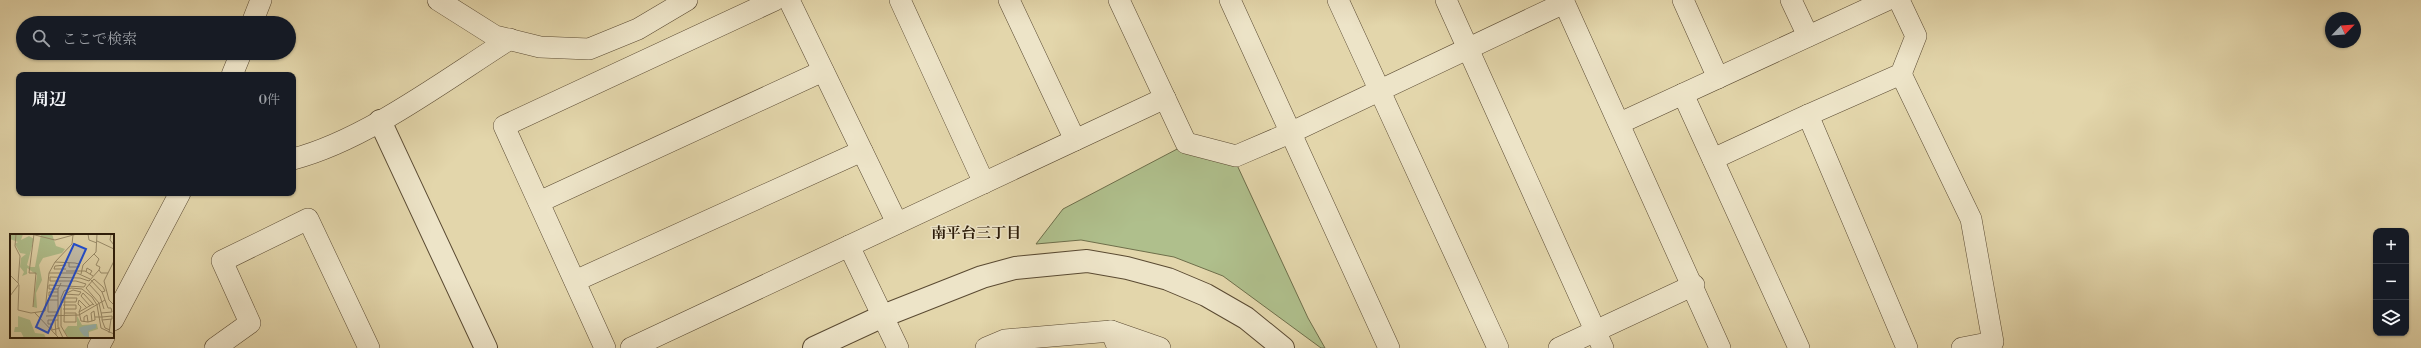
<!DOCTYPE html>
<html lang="ja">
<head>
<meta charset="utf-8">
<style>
  body { margin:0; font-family:"Libre Bodoni","Noto Serif JP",serif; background:#242831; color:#f1f3f6 }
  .controls { position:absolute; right:12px; bottom:12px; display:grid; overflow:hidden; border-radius:8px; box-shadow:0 1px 3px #0004 }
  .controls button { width:36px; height:36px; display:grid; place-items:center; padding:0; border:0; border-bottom:1px solid #363941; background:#171b24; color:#f1f3f6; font:20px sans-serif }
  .compass { position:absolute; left:2325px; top:12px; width:36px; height:36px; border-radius:50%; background:#171b24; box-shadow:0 1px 3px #0004; rotate:65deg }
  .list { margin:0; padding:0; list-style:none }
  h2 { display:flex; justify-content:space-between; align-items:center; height:52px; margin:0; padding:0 16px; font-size:17px }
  h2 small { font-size:13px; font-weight:400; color:#9ea1a6 }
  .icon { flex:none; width:22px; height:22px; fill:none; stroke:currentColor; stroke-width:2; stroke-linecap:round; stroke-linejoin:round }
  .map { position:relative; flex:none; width:2421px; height:348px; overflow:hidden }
  .search { position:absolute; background:#171b24; box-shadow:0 1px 3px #0004; left:16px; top:16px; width:280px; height:44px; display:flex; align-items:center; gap:10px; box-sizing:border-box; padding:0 14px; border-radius:22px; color:#9ea1a6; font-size:15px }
  .panel { position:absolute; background:#171b24; box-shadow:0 1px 3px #0004; left:16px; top:72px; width:280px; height:124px; border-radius:8px }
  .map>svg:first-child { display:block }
  .green { fill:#afbf8c; stroke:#6e6e4a }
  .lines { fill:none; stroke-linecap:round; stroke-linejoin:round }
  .minor-casing { stroke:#5a4a32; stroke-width:22 }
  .tertiary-casing { stroke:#5a4a32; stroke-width:24 }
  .minor { stroke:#ede4c8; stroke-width:21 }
  .tertiary { stroke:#ede4c8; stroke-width:22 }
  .labels { text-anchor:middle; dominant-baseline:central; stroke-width:3; stroke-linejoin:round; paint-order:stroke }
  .neighbourhood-label { font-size:15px; font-weight:bold; fill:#2c1c09; stroke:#ede4c8 }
  .inset-road { fill:none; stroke:#9a8c6a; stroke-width:1 }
  .view { fill:#1d4ed8; fill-opacity:0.15; stroke:#1d4ed8; stroke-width:2 }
  .inset-edge { fill:none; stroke:#2c1c09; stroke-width:2 }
</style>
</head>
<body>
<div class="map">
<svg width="2421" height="348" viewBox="0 0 2421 348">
  <rect width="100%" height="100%" fill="#e3d6ab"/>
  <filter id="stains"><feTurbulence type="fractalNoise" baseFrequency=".005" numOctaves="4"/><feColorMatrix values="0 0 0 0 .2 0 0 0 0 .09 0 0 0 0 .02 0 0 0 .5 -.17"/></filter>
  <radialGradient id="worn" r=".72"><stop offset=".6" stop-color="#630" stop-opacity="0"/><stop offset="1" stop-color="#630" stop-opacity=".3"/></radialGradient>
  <polygon class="green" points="1181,147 1237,165 1308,318 1325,348 1321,348 1223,276 1174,257 1081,240 1036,244 1063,209"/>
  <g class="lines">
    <defs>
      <g id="minor">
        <polyline points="438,0 495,36 540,47 589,49 638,29 687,0"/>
        <polyline points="789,0 897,223"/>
        <polyline points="900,0 984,183"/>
        <polyline points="1009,0 1075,140"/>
        <polyline points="1119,0 1186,143 1236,156 1292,132 1564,3"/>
        <polyline points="1230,0 1389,348"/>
        <polyline points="1338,0 1498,348"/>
        <polyline points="1446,0 1603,348"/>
        <polyline points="1563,0 1720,348"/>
        <polyline points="1683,0 1718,78"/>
        <polyline points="1791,0 1808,36"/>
        <polyline points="1899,0 1916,36 1901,74 1808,115 1907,348"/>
        <polyline points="252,23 261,0"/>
        <polyline points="1901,74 1971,219 1993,342 1962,348"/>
        <polyline points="232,75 241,53"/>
        <polyline points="1683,94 1799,348"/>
        <polyline points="1620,123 1887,0"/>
        <path d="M 293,159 C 366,140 445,80 510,39"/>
        <polyline points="1713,159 1808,115"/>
        <polyline points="539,202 823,71"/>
        <polyline points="849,246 898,348"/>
        <polyline points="575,281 862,151"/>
        <polyline points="113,320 180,193"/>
        <polyline points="98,348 104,337"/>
        <polyline points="215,348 250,323 222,261 308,219 369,348"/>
        <polyline points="605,348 504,126 775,0"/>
        <polyline points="631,348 1165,98"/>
        <polyline points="986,348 1005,340 1111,331"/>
        <polyline points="1118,348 1111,331 1160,348"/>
        <polyline points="1559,348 1694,285"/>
      </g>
      <g id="tertiary">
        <polyline points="380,121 486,348"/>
        <polyline points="814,348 883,316 982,277 1015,268 1087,261 1127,268 1168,279 1206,295 1246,318 1283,348"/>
      </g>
    </defs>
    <use href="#minor" class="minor-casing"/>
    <use href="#tertiary" class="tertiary-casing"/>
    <use href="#minor" class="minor"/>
    <use href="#tertiary" class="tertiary"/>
  </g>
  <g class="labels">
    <g class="neighbourhood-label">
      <text x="976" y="233">南平台三丁目</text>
    </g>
  </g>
  <g transform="translate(10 234)">
    <rect width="104" height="104" fill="#e3d6ab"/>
    <path d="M 0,0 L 13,0 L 11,6 L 19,2 L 24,5 L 17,31 L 20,33 L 25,33 L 31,0 L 42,0 L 46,12 L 55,15 L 52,19 L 33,24 L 29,31 L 32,46 L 26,59 L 27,74 L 23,73 L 27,41 L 17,34 L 17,40 L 12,42 L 14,38 L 10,33 L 11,24 L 16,20 L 10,19 L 5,10 L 8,8 L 0,5 ZM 8,82 L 20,86 L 25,99 L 34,100 L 36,104 L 14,104 L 11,98 L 4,98 L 5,93 L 8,93 ZM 67,82 L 72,91 L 87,90 L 88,95 L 79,98 L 79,104 L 59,104 L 54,97 L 58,92 L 67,92 Z" fill="#afbf8c"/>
    <path d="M 86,90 L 86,94 L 78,97 L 79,103 L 74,102 L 70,97 L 69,94 L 74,92 Z" fill="#99b7b3"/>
    <path class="inset-road" d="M 6,0 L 5,12 L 10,22 L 8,49M 21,0 L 45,6 L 67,0M 78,0 L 79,6 L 87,9M 101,0 L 100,6 L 104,11M 87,7 L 104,15M 84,20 L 89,25 L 86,31 L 90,33 L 89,36 L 91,39 L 98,39M 104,27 L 94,47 L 99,66 L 104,71M 45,28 L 65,29 L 69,30 L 69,33 L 59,33 L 59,29M 56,35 L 44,35 L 45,32 L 56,31M 56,37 L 75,37 L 83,42M 76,38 L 77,34 L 82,37 L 80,40M 39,39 L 67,39 L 80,45 L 92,58 L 98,74 L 101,74 L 102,78 L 91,79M 71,40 L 73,31 L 86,18 L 87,0M 0,41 L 9,50 L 0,62M 51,49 L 48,55 L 48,93 L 53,104M 79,50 L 90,62 L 94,75M 9,51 L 8,76 L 21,79 L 35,77 L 39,39 L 45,28 L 62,10 L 63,1M 48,55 L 39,55 L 39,51 L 74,53 L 76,50 L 66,47 L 40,47 L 40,43 L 70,44 L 79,47 L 89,36M 63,56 L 71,58 L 69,61 L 55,60 ZM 48,58 L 39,58 L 39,62 L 48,62M 55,60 L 54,88 L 66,88 L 66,82M 48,66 L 38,66 L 38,78 L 48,78M 51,68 L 66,68 L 67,64 L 53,64M 53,71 L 66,71 L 66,75 L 53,75M 80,72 L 71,62 L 73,59 L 84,71M 23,73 L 26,39 L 19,39 L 24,0M 69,78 L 71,73 L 68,70 L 69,66 L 77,74M 25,79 L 46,101M 54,79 L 66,79 L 66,82M 36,82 L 69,81 L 95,66M 102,82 L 102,85 L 92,86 L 92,83 ZM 85,83 L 92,83 L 89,69 L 76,54 L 84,45 L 93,53 L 95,57 L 92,58M 45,86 L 46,101 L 49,104M 48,86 L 38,86 L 38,90 L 41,90 L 42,96 L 50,94M 92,86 L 95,94 L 100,96M 82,87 L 81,79 L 84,77 L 85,85 L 85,86 L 82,87 L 78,88 L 71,87 L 69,78 L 83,70M 74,88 L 74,83 L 77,81 L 78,88M 99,99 L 101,85M 58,104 L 51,92 L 51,64 L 54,57 L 61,54 L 72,55 L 82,63 L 87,71 L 91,94 L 104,100"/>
    <path class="view" d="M 64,10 L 76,15 L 38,99 L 26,93 Z"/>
    <rect width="104" height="104" class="inset-edge"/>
  </g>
  <rect width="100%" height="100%" filter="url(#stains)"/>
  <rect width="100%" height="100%" fill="url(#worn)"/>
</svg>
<div class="controls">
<button>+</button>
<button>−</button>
<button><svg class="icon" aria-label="layers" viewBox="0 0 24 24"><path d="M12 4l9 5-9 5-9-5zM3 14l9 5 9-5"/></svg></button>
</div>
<svg class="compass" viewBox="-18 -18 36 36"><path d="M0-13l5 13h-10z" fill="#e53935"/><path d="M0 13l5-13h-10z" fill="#9ea1a6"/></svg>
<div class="search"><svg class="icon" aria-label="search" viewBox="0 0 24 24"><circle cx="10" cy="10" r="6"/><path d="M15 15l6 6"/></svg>ここで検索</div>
<section class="panel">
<h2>周辺<small>0件</small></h2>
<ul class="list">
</ul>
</section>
</div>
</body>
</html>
